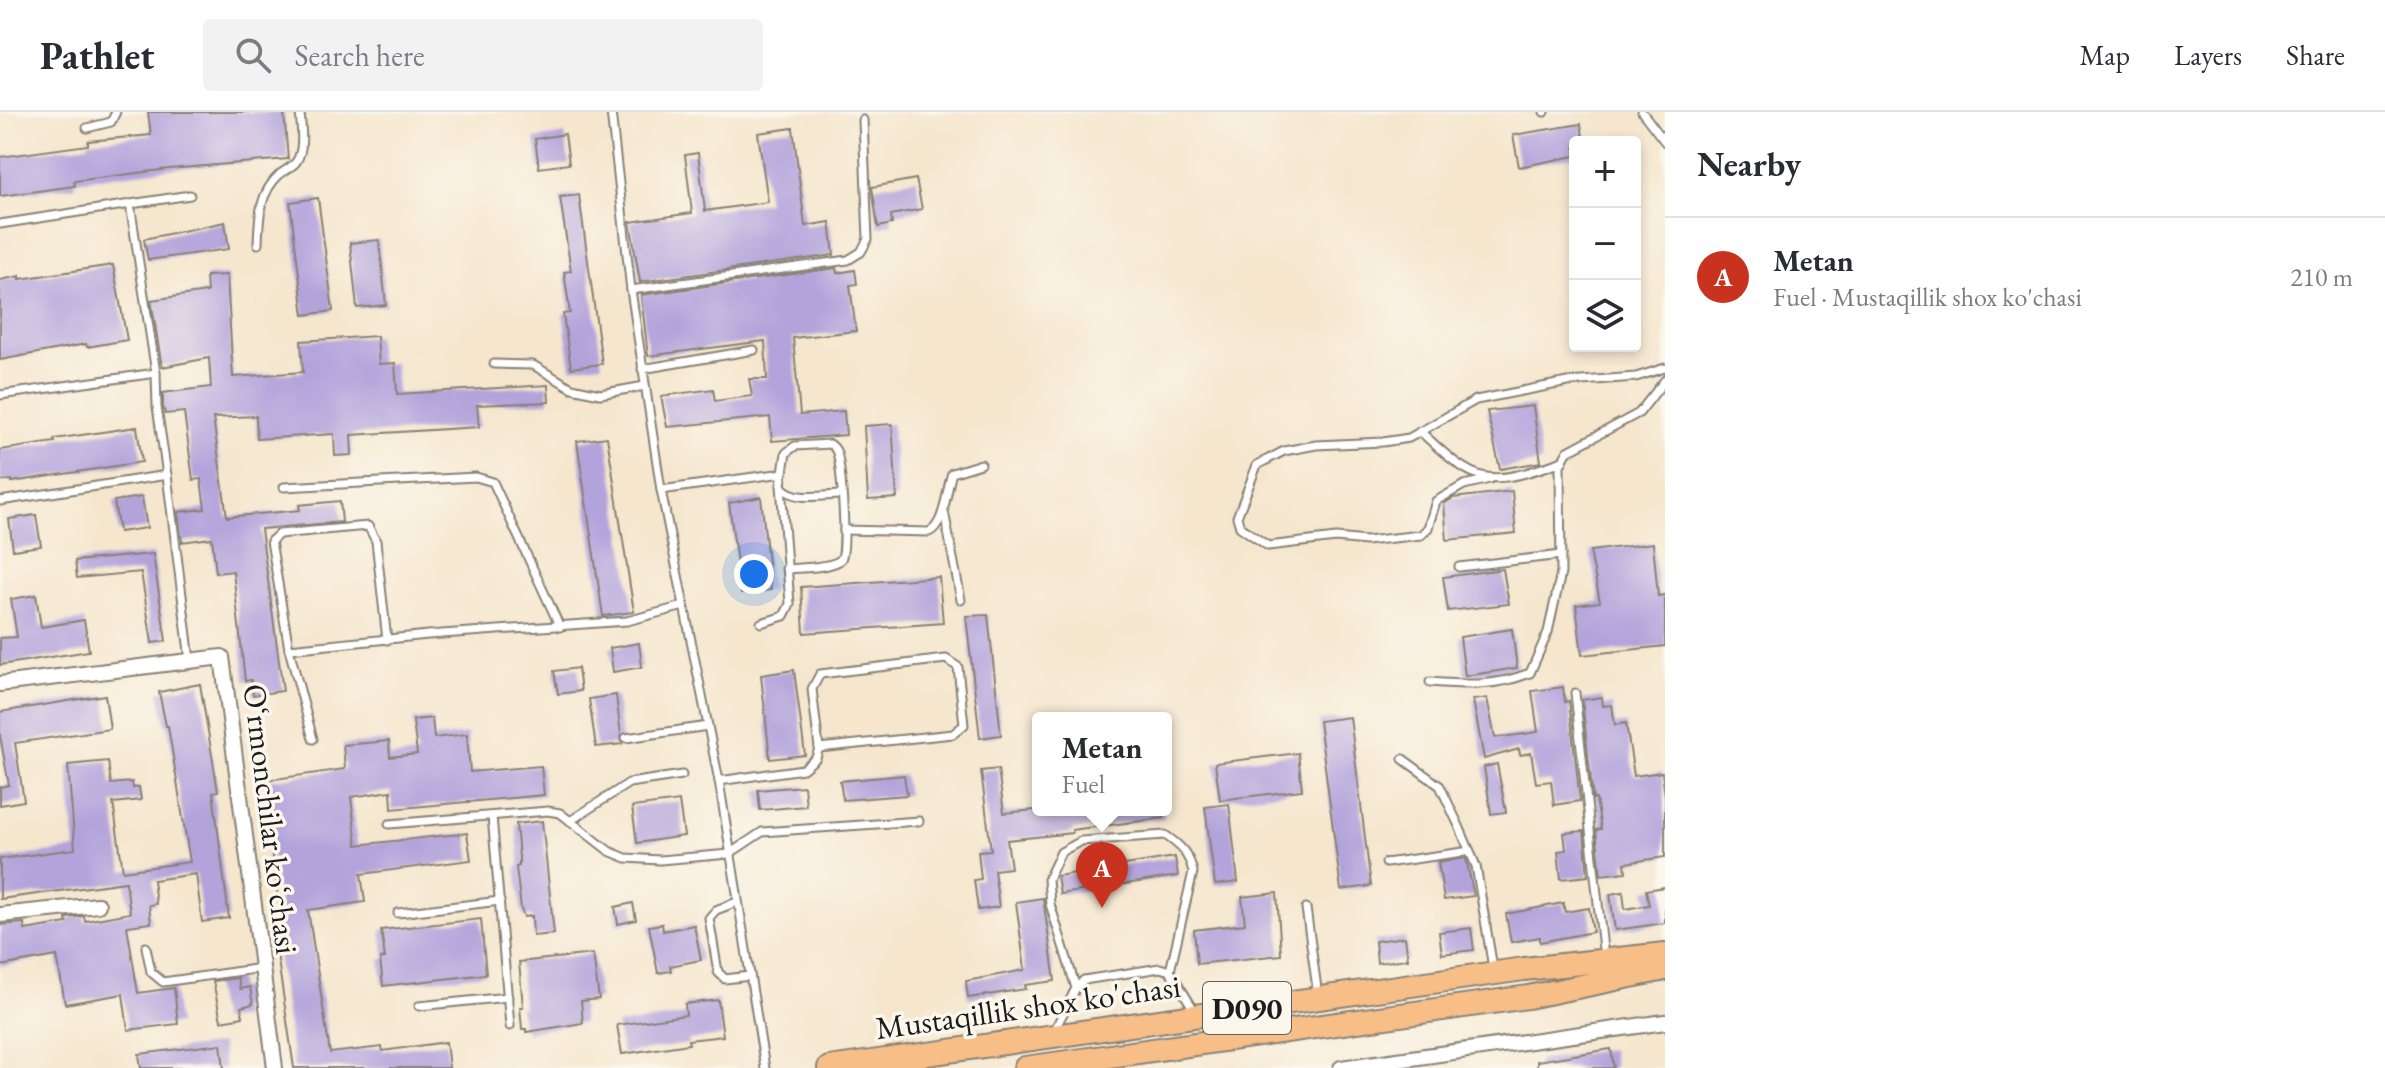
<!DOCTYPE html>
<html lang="en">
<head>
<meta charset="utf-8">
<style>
  body { margin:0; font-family:"EB Garamond",serif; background:#f2f2f3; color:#2b2b33 }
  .controls { position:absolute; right:24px; top:24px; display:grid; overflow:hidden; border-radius:8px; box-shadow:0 4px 12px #0003 }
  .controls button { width:72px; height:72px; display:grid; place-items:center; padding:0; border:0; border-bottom:2px solid #e1e1e2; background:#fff; color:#2b2b33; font:40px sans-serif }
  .you { position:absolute; left:754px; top:462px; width:28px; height:28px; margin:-20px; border:6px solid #fff; border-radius:50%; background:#1a73e8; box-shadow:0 0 0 12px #1a73e833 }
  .badge { display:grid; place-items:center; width:52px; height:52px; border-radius:50%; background:#c8321e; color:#fff; font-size:26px; font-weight:700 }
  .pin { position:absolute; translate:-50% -66px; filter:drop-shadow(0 2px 4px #0008) }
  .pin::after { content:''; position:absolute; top:42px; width:28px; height:24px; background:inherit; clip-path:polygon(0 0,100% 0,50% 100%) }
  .popup { position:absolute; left:1032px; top:600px; width:140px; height:104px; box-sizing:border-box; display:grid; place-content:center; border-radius:8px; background:#fff; filter:drop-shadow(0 2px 6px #0005); font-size:26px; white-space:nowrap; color:#7c7c81 }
  .popup b { font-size:30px; color:#2b2b33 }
  .popup::after { content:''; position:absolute; left:50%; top:100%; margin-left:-16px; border:16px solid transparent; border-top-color:#fff }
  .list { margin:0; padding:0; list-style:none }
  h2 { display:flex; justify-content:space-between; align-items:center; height:104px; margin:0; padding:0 32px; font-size:34px }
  h2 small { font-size:26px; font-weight:400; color:#7c7c81 }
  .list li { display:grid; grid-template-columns:52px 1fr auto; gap:24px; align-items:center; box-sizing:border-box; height:120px; padding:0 32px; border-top:2px solid #e1e1e2 }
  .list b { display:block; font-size:30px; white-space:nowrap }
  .list p { margin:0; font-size:26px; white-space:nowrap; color:#7c7c81 }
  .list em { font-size:26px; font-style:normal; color:#7c7c81 }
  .icon { flex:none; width:44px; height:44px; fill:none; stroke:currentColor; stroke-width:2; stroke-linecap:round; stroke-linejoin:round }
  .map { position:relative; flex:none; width:1665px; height:956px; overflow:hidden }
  header { display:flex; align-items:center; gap:48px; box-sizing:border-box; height:112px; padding:0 40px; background:#fff; border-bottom:2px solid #e1e1e2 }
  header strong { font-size:38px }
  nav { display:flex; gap:44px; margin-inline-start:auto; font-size:28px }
  .search { width:560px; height:72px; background:#f2f2f3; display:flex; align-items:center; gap:20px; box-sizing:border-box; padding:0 28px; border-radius:8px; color:#7c7c81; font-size:30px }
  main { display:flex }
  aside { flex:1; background:#fff }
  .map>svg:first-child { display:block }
  .building { fill:#b2a3db }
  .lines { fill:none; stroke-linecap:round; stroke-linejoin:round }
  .service-casing { stroke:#888174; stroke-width:11 }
  .minor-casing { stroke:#888174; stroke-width:18 }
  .primary-casing { stroke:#888174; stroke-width:26 }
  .service { stroke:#fff; stroke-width:7 }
  .minor { stroke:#fff; stroke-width:14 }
  .primary { stroke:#f7be88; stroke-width:22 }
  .labels { text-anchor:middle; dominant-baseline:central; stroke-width:7; stroke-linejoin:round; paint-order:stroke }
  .shield { fill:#fbf7ec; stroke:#5f5e5a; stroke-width:2 }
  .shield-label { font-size:30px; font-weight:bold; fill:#1c1c1c }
  .street-label { font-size:32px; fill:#1c1c1c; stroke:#fbf7ec }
</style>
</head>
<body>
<header>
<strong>Pathlet</strong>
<div class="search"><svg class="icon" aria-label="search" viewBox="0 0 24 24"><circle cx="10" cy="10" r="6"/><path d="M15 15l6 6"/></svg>Search here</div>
<nav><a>Map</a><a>Layers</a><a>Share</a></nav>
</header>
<main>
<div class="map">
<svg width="1665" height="956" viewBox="0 0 1665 956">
  <rect width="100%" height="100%" fill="#fbf7ec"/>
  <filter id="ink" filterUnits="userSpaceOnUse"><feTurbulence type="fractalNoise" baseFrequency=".0125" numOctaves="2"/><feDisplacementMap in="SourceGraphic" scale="16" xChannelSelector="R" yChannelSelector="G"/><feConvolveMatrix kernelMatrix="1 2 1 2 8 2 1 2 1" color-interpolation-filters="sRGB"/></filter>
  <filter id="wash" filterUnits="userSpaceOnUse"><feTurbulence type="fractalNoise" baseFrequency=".006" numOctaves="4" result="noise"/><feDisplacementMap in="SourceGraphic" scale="32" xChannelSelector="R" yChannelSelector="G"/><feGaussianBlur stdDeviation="1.8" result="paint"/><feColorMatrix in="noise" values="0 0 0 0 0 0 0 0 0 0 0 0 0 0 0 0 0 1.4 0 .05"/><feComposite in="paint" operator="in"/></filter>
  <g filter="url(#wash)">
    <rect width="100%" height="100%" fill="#f5e6cd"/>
    <g id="blocks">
      <g class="building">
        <polygon points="148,0 284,0 288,47 169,57 74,69 75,74 0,84 0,45 88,33 88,29 151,23"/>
        <polygon points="1581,12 1584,30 1575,30 1575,44 1519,55 1513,23"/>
        <polygon points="793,16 805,114 830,110 834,143 640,170 630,110 692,101 685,43 698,41 705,99 768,90 758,21"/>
        <polygon points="565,22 569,52 539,56 535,27"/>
        <polygon points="916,67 922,97 891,103 892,112 878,115 872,75"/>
        <polygon points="579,83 602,252 571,256 563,202 570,201 564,160 571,159 560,85"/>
        <polygon points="318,86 333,199 304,203 290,90"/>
        <polygon points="225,110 229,137 148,148 144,127"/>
        <polygon points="379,128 386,193 357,196 350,131"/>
        <polygon points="113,153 127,228 87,235 86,232 0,248 0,168 20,164 20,167"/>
        <polygon points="836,156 837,161 855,158 857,172 850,173 856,219 793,226 800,303 844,299 846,323 772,329 770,305 667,315 661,284 713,277 715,289 752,284 749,267 767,267 765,229 648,244 641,183"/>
        <polygon points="227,163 233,265 303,260 301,229 377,224 379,252 395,251 397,282 548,273 549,290 477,293 479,315 351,323 352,343 335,344 334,322 257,327 256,304 213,306 227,405 300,398 299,393 340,389 342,410 261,417 283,579 253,583 251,568 245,569 233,459 216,461 212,426 182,430 178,400 205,397 201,367 193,368 184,300 165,302 163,294 163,281 211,275 209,246 162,255 151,188 207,180 206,164"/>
        <polygon points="1533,294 1541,350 1500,357 1487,299"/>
        <polygon points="892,312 897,386 868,388 864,314"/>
        <polygon points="137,315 142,350 12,370 12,368 0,369 0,338 55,330 54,327"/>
        <polygon points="607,325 634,500 603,504 577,329"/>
        <polygon points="1512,379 1516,421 1447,428 1444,392 1453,386"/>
        <polygon points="142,385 147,416 119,420 114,389"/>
        <polygon points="761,385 771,478 741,482 729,391"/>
        <polygon points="36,403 41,434 13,438 9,407"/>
        <polygon points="1653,431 1658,484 1665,483 1665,534 1582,543 1576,493 1600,490 1590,439"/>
        <polygon points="153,442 166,529 152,531 141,460 77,466 75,449"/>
        <polygon points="1503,457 1509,492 1448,499 1443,465"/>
        <polygon points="939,465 943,511 804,521 801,475"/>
        <polygon points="36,483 41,515 84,508 89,539 0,553 0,526 17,525 11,487"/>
        <polygon points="988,503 1001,623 980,626 966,504"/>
        <polygon points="1512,517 1517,556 1465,564 1460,525"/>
        <polygon points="639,531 642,555 613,560 610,536"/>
        <polygon points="578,556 581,579 558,582 554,559"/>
        <polygon points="794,558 805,643 770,647 761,563"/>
        <polygon points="200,572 218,679 213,680 229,806 202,810 196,762 153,768 156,792 149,793 151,811 127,814 138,881 174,876 178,912 128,918 123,882 65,892 57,844 0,854 0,813 24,811 25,818 67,811 66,806 84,804 85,809 130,801 126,770 0,787 0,747 75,737 68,653 108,649 111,672 132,670 133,676 139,675 141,688 113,691 123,759 190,750 168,614 166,614 159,580"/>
        <polygon points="1563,575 1565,590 1569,589 1580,689 1554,693 1551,669 1536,671 1531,641 1520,643 1519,637 1484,647 1473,588 1487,586 1495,626 1538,620 1532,579"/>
        <polygon points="105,583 110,617 15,631 24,689 0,693 0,675 9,673 0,624 0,600"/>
        <polygon points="616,583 622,632 596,635 589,587"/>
        <polygon points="1602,585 1603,594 1612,593 1615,613 1626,611 1634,664 1662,660 1665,684 1665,745 1625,751 1626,760 1601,763 1596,718 1601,717 1596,687 1593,687 1582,588"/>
        <polygon points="1350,605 1371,774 1341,778 1319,609"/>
        <polygon points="432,606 434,626 467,622 470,660 541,654 544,683 392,697 391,679 351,685 357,733 467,721 471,748 361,762 365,790 308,798 330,941 382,935 383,939 446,930 449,956 294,956 272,808 281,807 268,717 274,716 268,668 345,657 343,633 389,629 390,645 417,642 413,608"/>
        <polygon points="1298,641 1302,678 1220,688 1215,651"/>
        <polygon points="1497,652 1506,700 1491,702 1484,655"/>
        <polygon points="998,657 1004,701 1035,698 1164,698 1164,706 1072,718 1072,721 1007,728 1011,756 994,758 999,795 978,798 974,768 981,767 978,739 991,738 981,659"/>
        <polygon points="904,663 907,683 843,688 840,669"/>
        <polygon points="804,674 806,694 760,698 758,678"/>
        <polygon points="679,689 684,724 637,731 632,695"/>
        <polygon points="1229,692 1238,770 1215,773 1205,695"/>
        <polygon points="542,709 554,822 533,824 532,804 524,805 521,797 516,755 519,754 519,745 516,712"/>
        <polygon points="1584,719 1588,764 1561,767 1558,739 1566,738 1564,721"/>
        <polygon points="1175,745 1178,764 1060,782 1057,764"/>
        <polygon points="1466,746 1474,784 1444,788 1438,750"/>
        <polygon points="1665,775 1665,811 1615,818 1610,782 1623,780 1625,797 1649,793 1646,778"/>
        <polygon points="1277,781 1281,843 1197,852 1194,818 1245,812 1242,785"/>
        <polygon points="1043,786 1055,869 1025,873 1026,877 968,886 966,869 1025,858 1016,790"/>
        <polygon points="633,791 636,808 618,812 615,795"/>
        <polygon points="1563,791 1565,800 1589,796 1593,820 1540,830 1540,825 1511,830 1506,802"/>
        <polygon points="481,807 486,862 383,874 380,847 385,846 381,818"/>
        <polygon points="662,812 663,819 694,813 701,848 670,854 671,859 658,861 649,814"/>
        <polygon points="1471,816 1474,838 1442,842 1439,820"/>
        <polygon points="1405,825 1408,847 1377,851 1375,829"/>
        <polygon points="593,842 599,887 581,889 583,911 526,920 526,917 522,917 520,895 523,895 519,850"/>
        <polygon points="238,866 240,877 250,875 253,892 241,895 243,905 221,909 213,869"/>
        <polygon points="718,888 723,924 688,928 689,932 622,942 617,913 686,903 685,892"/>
        <polygon points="221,932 224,956 141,956 139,942"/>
        <polygon points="1611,937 1614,956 1537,956 1537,949"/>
      </g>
    </g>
  </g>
  <g filter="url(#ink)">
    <use href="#blocks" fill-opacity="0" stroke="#888174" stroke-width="2"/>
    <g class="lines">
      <defs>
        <g id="service">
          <polyline points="611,0 631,178 661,378 719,669 765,956"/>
          <polyline points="1544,0 1545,0"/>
          <polyline points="1642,0 1665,30"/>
          <polyline points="87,16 111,10 116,0"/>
          <polyline points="130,92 156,261 157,295 167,363"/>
          <polyline points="0,112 190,83"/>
          <path d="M 258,132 C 259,105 259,81 280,62 C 285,58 292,55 296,50 C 305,38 301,14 300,0"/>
          <polyline points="631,178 848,148 861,140 868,127 863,8"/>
          <polyline points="494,252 533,253 572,276 600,282 645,274"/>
          <polyline points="642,257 754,238"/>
          <polyline points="0,283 156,261"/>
          <path d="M 1420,319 C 1479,375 1487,375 1563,349"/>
          <polyline points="1490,367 1464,373 1436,389 1428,416 1421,423 1366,429 1336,426 1268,434 1240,415 1237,405 1257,353 1284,339 1316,333 1383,330 1409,326 1476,288 1568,270 1636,265 1665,256"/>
          <polyline points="284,375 476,365 493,370 560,515"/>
          <path d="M 782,375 C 795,390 823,383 841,383"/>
          <polyline points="661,378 783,361"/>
          <polyline points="0,389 167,363 190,548"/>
          <polyline points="944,399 961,488"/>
          <path d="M 844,418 L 929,420 C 945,413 946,378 952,361 L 981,352"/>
          <polyline points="1459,455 1561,443"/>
          <path d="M 761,511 L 784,504 L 790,492 L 781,373 L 786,341 L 795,334 L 830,332 C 834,335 836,337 837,341 C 841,354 848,438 841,447 C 834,456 798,456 786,457"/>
          <polyline points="289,537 428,523 627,509 684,494"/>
          <path d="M 1430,570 C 1467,573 1494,575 1530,561 L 1548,520 L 1561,461 L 1560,353 L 1568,339 L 1639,301 L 1665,268"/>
          <polyline points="1575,581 1604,846"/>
          <polyline points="626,626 708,614"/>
          <polyline points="313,627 289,537 271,429 279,422 368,414 376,429 387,528"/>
          <polyline points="1403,647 1440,674 1459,714 1476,754 1493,856"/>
          <polyline points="719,669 803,657 816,646 819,636 812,577 820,562 946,547 958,555 964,613 953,622 819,636"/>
          <polyline points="492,704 510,914"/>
          <polyline points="570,709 629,671 682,663"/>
          <polyline points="389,712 548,699 560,701 609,739 626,746 660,748 729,742 762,720 919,709"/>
          <polyline points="1386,751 1470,739"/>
          <polyline points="737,790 716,798 709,806 718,860 725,867 750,864"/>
          <polyline points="1306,796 1318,884"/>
          <polyline points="398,801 500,789"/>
          <polyline points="146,835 151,860 163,870 262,856"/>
          <path d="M 1076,876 L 1050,792 L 1048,767 L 1061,740 L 1081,729 L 1165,723 C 1180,733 1189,742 1193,760 L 1170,859"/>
          <polyline points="419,894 508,885"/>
          <polyline points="1054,919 1076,876 1084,868 1160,856 1170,859 1196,901"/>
        </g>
        <g id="minor">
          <polyline points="0,572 222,545 275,956"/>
          <polyline points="0,803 98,793"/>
          <polyline points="1341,956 1665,910"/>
        </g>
        <g id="primary">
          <polyline points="829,956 1524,857 1665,842"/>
          <polyline points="1025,956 1528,885 1665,857"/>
        </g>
      </defs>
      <use href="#service" class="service-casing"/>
      <use href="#minor" class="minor-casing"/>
      <use href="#primary" class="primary-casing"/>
      <use href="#service" class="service"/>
      <use href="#minor" class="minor"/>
      <use href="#primary" class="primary"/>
    </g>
  </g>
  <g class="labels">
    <rect class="shield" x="1203" y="870" width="88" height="52" rx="6"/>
    <g class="shield-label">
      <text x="1247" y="896">D090</text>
    </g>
    <g class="street-label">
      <text transform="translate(271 707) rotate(83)">Oʻrmonchilar koʻchasi</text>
      <text transform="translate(1028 895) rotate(-8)">Mustaqillik shox ko'chasi</text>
    </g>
  </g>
</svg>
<div class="controls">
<button>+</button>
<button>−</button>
<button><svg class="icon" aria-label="layers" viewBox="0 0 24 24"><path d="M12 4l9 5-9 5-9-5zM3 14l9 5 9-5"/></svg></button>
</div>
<div class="you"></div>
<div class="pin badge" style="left:1102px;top:796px">A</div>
<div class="popup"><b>Metan</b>Fuel</div>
</div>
<aside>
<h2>Nearby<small></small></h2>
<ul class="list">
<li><span class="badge">A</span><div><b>Metan</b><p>Fuel · Mustaqillik shox ko'chasi</p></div><em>210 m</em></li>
</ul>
</aside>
</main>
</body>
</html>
